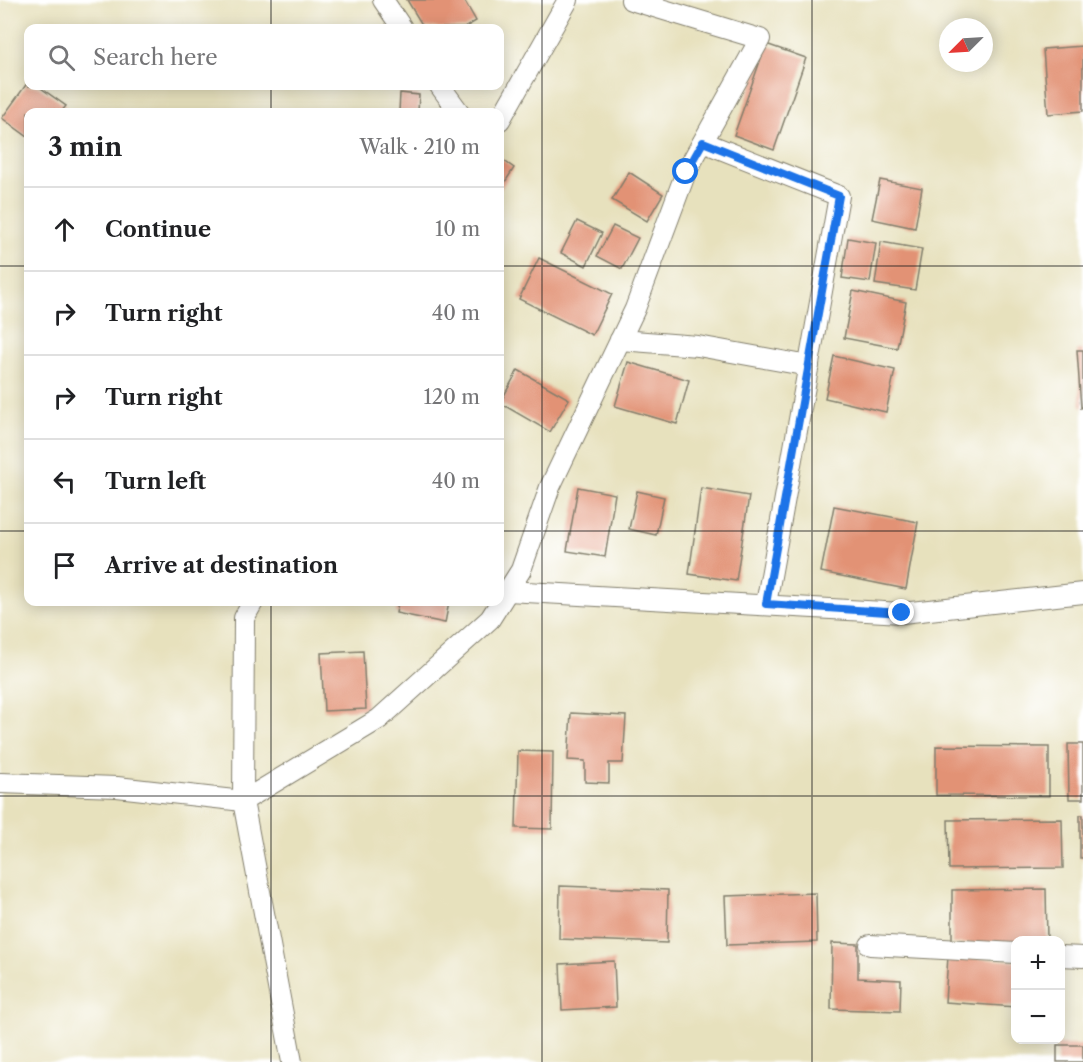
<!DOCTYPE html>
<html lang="en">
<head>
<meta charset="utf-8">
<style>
  body { margin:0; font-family:"Libre Caslon Text",serif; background:#f2f2f2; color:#202124 }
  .controls { position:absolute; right:18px; bottom:18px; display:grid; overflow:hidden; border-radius:12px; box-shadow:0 3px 15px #0003 }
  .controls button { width:54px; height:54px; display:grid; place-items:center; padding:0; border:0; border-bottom:2px solid #e0e0e0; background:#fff; color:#202124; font:30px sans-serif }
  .compass { position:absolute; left:939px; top:18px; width:54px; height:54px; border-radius:50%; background:#fff; box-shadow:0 3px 15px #0003; rotate:246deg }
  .stop { position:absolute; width:18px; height:18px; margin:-14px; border:4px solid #1a73e8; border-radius:50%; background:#fff }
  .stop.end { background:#1a73e8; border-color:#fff; box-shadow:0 2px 6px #0008 }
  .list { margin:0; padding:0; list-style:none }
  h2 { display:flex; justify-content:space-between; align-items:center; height:78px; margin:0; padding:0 24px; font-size:26px }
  h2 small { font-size:20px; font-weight:400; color:#757577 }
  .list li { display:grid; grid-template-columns:39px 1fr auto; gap:18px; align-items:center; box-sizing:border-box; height:84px; padding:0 24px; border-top:2px solid #e0e0e0 }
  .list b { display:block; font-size:22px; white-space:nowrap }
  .list em { font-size:20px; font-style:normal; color:#757577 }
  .icon { flex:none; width:33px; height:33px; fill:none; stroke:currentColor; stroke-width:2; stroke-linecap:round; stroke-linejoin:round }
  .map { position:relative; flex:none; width:1083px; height:1062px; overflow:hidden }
  .search { position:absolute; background:#fff; box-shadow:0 3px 15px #0003; left:24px; top:24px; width:480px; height:66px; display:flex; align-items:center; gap:15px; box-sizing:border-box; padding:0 21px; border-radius:12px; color:#757577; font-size:22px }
  .panel { position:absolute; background:#fff; box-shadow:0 3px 15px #0003; left:24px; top:108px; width:480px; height:498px; border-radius:12px }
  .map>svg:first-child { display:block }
  .building { fill:#e29274 }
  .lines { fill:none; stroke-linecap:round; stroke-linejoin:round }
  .minor-casing { stroke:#827e6c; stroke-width:22 }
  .minor { stroke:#fff; stroke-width:20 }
  .route { stroke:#1a73e8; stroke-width:8 }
  .grid { fill:none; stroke:#1c1c1c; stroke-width:1.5; stroke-opacity:0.55 }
</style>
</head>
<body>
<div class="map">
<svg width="1083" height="1062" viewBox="0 0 1083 1062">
  <rect width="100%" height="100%" fill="#fff"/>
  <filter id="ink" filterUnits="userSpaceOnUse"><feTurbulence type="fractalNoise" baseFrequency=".0167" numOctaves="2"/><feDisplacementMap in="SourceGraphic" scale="12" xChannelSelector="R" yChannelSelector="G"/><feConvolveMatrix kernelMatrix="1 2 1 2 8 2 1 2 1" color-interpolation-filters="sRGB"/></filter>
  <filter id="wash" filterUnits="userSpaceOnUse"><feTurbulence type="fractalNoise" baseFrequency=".008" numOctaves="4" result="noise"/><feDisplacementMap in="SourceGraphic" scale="24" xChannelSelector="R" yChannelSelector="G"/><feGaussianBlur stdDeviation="1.35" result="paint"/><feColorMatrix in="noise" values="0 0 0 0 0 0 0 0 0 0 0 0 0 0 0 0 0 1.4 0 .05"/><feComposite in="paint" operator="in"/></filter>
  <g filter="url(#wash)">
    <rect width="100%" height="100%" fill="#e7e1bd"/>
    <g id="blocks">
      <g class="building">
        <polygon points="407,0 464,0 476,21 464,28 424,28"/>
        <polygon points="766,44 806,58 774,150 734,135"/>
        <polygon points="1083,46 1083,111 1048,114 1043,49"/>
        <polygon points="28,82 28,86 38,86 66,106 61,112 28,112 28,137 2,118"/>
        <polygon points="400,93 419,95 418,112 399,112"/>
        <polygon points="500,158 514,168 500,190"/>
        <polygon points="629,172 663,194 647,221 612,200"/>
        <polygon points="880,180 922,188 915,228 872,219"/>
        <polygon points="577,221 602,233 586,266 561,253"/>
        <polygon points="613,226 638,238 622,269 597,256"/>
        <polygon points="848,238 876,243 870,282 842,278"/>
        <polygon points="881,242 922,249 915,290 875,284"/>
        <polygon points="539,258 612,294 592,335 519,299"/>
        <polygon points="853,291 906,302 897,348 844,338"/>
        <polygon points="1077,350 1083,350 1083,407 1081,408"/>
        <polygon points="834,356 895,370 886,412 825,398"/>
        <polygon points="628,362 689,380 677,424 615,406"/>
        <polygon points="518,370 569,399 550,432 500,403"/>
        <polygon points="578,487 615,494 605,557 567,551"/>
        <polygon points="701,488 749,496 736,581 689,574"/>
        <polygon points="637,491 664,497 656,535 629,529"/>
        <polygon points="834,506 918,522 906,589 821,572"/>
        <polygon points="398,602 449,602 445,623 396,613"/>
        <polygon points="363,651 366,709 324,711 321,653"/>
        <polygon points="571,713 626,716 623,763 609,763 609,783 585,782 585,761 568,760"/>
        <polygon points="1068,744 1083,744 1083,799 1069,799"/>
        <polygon points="936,746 1049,747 1049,796 936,795"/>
        <polygon points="518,751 553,752 552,829 516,828"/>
        <rect x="1080" y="815" width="3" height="43"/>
        <polygon points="1062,819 1063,868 949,869 948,820"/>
        <polygon points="560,886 668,890 667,943 559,939"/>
        <polygon points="1046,889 1047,940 1016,940 1016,944 952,944 952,890"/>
        <polygon points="816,893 817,942 727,945 725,896"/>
        <polygon points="832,943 858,944 858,978 901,980 900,1011 831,1009"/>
        <polygon points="948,956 1016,961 1016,1007 945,1002"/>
        <polygon points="614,961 616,1007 562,1010 560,964"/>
        <rect x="1057" y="1045" width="26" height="17"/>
      </g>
    </g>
  </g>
  <g filter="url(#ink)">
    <use href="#blocks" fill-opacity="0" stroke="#827e6c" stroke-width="1.5"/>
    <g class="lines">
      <defs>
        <g id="minor">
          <polyline points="383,0 402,28"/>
          <polyline points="440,86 459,112"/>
          <polyline points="500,120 568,0"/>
          <polyline points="703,142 839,196 766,604"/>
          <polyline points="620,340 698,346 809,366"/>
          <polyline points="508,591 902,613 1083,593"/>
          <polyline points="253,602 244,618 243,801 292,1062"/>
          <polyline points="0,783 117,787 243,801 379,719 490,619 521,570 550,487 635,309 686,172 760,39 631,0"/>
          <polyline points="870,945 1016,953"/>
          <polyline points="1060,956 1083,957"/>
        </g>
      </defs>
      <use href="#minor" class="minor-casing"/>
      <use href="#minor" class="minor"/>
    </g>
  </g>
  <g class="lines" filter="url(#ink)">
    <polyline class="route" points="686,172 703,142 839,196 766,604 902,613"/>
  </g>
  <path class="grid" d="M 271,0 L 271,28M 542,0 L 542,1062M 812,0 L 812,1062M 271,86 L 271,112M 0,266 L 28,266M 500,266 L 1083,266M 0,531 L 28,531M 500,531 L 1083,531M 271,602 L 271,1062M 0,796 L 1083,796"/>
</svg>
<div class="controls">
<button>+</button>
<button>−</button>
</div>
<svg class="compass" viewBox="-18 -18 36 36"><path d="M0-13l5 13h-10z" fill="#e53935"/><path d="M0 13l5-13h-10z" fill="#757577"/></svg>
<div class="stop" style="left:686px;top:172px"></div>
<div class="stop end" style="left:902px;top:613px"></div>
<div class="search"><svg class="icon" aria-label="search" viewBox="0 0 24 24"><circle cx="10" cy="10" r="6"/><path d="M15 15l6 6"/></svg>Search here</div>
<section class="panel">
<h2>3 min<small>Walk · 210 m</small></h2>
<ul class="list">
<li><svg class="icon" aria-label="ahead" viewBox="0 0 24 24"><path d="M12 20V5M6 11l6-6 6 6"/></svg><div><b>Continue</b></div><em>10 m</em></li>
<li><svg class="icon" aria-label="right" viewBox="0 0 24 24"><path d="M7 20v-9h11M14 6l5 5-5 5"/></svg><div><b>Turn right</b></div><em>40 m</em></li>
<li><svg class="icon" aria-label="right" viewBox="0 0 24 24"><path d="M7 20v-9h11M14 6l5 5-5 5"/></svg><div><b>Turn right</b></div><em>120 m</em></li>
<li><svg class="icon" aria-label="left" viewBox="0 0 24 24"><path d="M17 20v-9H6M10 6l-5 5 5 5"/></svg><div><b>Turn left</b></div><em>40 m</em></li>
<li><svg class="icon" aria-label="arrive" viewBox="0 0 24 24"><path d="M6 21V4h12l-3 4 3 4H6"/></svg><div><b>Arrive at destination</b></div></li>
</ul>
</section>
</div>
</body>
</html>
